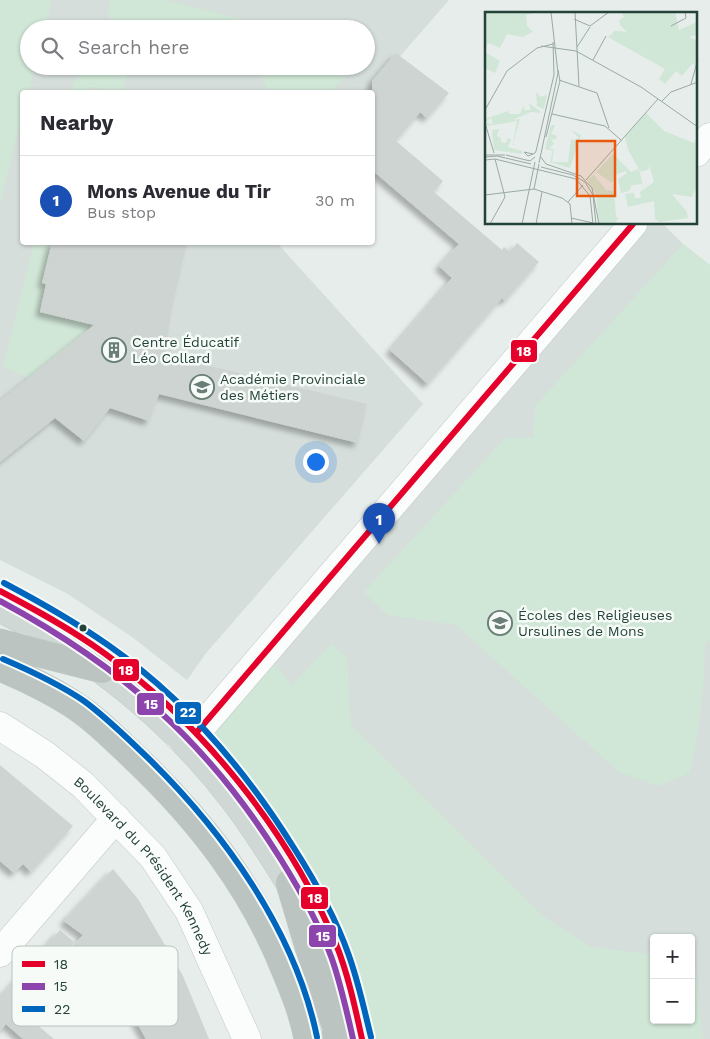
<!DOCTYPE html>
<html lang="en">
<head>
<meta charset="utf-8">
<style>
  body { margin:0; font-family:"Work Sans",sans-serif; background:#f2f2f3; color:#2b2b33 }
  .controls { position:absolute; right:15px; bottom:15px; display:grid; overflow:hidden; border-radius:5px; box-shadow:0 1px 4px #0004 }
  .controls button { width:45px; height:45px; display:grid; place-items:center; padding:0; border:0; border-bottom:1px solid #e1e1e2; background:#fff; color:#2b2b33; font:25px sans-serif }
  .you { position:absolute; left:315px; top:461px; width:18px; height:18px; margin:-12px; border:4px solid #fff; border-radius:50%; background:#1a73e8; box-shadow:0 0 0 8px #1a73e833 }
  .badge { display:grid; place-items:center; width:32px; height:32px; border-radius:50%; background:#687e76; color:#fff; font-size:16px; font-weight:700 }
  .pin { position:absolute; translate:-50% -41px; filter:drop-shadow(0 1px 2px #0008) }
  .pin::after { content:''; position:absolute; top:26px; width:18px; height:15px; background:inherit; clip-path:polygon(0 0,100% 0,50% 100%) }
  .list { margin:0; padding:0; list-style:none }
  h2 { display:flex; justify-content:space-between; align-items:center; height:65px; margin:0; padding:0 20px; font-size:21px }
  h2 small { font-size:16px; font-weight:400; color:#7c7c81 }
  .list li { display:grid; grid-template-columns:32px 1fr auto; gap:15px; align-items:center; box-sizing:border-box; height:90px; padding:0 20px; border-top:1px solid #e1e1e2 }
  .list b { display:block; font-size:19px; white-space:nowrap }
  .list p { margin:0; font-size:16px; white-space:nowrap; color:#7c7c81 }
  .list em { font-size:16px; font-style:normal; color:#7c7c81 }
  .icon { flex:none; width:28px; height:28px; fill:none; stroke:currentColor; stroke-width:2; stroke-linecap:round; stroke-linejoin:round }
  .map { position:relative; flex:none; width:710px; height:1039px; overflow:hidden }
  .search { position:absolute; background:#fff; box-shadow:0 1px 4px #0004; left:20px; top:20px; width:355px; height:55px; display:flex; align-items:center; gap:12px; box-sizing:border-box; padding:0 18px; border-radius:28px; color:#7c7c81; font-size:19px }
  .panel { position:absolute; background:#fff; box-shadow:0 1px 4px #0004; left:20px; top:90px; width:355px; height:155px; border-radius:5px }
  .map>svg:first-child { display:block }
  .built { fill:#d5deda; fill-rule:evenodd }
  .green { fill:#d0e6d6 }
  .building { fill:#ced4d1; filter:url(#shadow) }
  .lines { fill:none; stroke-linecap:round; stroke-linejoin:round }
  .minor-casing { stroke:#c4cac7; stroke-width:29 }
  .major-casing { stroke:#c2ccc8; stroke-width:29 }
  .highway-casing { stroke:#c2ccc8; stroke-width:29 }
  .minor { stroke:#fbfcfc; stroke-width:28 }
  .major { stroke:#cfd8d5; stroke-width:28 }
  .highway { stroke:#bcc4c2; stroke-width:28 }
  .bus-1-casing { stroke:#f6fbf8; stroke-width:10 }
  .bus-2-casing { stroke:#f6fbf8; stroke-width:10 }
  .bus-3-casing { stroke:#f6fbf8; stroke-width:10 }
  .bus-1 { stroke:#e4002b; stroke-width:6 }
  .bus-2 { stroke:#8e44ad; stroke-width:6 }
  .bus-3 { stroke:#0065bd; stroke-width:6 }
  .bus-dot { fill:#234238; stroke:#f6fbf8; stroke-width:2 }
  .labels { text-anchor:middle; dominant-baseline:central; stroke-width:5; stroke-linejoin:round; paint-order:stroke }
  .poi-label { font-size:14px; fill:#234238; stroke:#f6fbf8; text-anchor:start }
  .street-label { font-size:14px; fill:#234238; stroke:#f6fbf8 }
  .inset-road { fill:none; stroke:#99a9a3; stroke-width:1 }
  .view { fill:#e8590c; fill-opacity:0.15; stroke:#e8590c; stroke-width:2.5 }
  .inset-edge { fill:none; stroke:#234238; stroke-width:2.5 }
  .key { fill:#f6fbf8; stroke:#b7c4be; stroke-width:1 }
  .key-label { font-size:14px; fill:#234238 }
  .line-badge { stroke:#f6fbf8; stroke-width:2 }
  .badge-label { font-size:14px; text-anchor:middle; font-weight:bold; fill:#fff }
</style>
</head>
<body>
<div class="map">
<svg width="710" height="1039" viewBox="0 0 710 1039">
  <defs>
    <filter id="shadow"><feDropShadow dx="-4.5" dy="4.5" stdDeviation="2.5" flood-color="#0004"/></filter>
  </defs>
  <rect width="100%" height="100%" fill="#e7edea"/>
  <g class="built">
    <path d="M 0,0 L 449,0 L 369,92 L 22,92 L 22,242 L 277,243 L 423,404 L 207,652 L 187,680 L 132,637 L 68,594 L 0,560 ZM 29,29 L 366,29 L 366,66 L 29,66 Z"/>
    <path d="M 633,224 L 663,224 L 683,244 L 710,265 L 710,1039 L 561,1039 L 292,686 L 264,653 ZM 654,938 L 691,938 L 691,1020 L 654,1020 Z"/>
  </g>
  <g class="green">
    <polygon points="0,0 52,0 45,29 29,29 29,66 35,66 29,92 22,92 22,116 0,205"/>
    <polygon points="110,0 165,0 284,29 113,29 108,11"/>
    <polygon points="88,66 129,66 123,92 91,87 89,92 71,92 74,82"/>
    <polygon points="256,66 356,66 330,92 269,92"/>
    <polygon points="34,243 52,243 42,283 46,284 93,325 29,378 3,367"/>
    <path d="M 683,244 L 710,265 L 710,640 L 705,643 C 705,688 699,729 690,773 L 659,786 L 619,772 L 456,625 L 387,615 L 364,592 L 505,438 L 533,438 L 535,406 Z"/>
    <path d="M 331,644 L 347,657 L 351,725 L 543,916 L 589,946 L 654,955 L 654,1020 L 691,1020 L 693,948 L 703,1039 L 362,1039 C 354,1004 345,967 331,933 C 327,923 320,913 315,903 C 284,840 244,785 197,732 L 264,653 L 292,685 Z"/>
  </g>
  <g class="building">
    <polygon points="396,53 449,93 427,118 420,112 396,141 443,181 434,192 502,250 504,247 510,252 517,243 539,262 505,301 502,298 428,384 390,350 452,278 439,266 459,244 372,170 372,81"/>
    <polygon points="52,242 187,242 171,313 165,355 367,404 358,443 159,394 149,421 110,408 84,441 55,418 0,462 0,401 94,325 40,312 46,284 42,283"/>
    <polygon points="0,765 73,826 31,872 23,864 14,873 0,861"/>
    <polygon points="113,869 138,899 183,976 209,1039 146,1039 125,1001 90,957 83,964 67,952 83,935 64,921"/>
    <polygon points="60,930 74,942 18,1009 54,1039 23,1039 6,1024 0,1031 0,993 2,995"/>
  </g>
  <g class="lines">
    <defs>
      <g id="minor">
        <polyline points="696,153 710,137"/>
        <path id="s1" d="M 0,726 L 45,755 L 83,785 L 153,857 L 189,911 L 247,1039"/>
        <polyline points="179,737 197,732 633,224"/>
        <polyline points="0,953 116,818"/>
      </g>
      <path id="major" d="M 0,608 C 90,652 172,718 233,798 C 254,825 272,854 290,883"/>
      <g id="highway">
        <polyline points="0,643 102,669"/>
        <path d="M 0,667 C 24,677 49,689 71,703 C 93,717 112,736 131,754 C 199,818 253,887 287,974 C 296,996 304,1016 308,1039"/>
        <polyline points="290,883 309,947 336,1026 337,1039"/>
      </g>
    </defs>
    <use href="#minor" class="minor-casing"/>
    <use href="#major" class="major-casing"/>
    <use href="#highway" class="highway-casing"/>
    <use href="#minor" class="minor"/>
    <use href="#major" class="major"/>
    <use href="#highway" class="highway"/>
    <defs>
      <g id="bus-1">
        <path d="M 0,591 C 36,610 71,629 104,653 C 202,723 290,833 336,944 C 348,974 355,1007 362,1039"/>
        <polyline points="197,732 633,224"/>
      </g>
      <path id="bus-2" d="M 0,601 C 121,666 207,741 280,858 C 300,890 319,923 332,959 C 341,985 347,1012 353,1039"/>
      <g id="bus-3">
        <path d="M 4,583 C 40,602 75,622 108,645 C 184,698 246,771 294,848 C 315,881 335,916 348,953 C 358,980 364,1009 371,1037"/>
        <path d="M 3,659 C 31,671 59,684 84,701 C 106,717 126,737 146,756 C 223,831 295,930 317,1037"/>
      </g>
    </defs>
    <use href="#bus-1" class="bus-1-casing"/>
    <use href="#bus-2" class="bus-2-casing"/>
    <use href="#bus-3" class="bus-3-casing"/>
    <use href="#bus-1" class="bus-1"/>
    <use href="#bus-2" class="bus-2"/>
    <use href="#bus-3" class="bus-3"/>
  </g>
  <defs>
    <symbol id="building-ring" viewBox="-11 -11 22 22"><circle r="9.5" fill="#f6fbf8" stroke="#687e76" stroke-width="1.5"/><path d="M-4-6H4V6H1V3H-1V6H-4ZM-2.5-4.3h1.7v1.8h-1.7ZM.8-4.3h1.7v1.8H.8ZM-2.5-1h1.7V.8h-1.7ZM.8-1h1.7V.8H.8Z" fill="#687e76"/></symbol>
    <symbol id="school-ring" viewBox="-11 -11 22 22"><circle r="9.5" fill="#f6fbf8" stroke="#687e76" stroke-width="1.5"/><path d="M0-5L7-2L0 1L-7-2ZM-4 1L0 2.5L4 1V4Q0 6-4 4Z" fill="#687e76"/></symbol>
    <symbol id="university-ring" viewBox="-11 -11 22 22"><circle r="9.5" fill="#f6fbf8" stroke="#687e76" stroke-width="1.5"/><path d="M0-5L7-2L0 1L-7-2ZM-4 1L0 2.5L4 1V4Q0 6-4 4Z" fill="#687e76"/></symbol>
  </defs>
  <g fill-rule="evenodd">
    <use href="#building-ring" x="100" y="336" width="28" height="28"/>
    <use href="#school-ring" x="188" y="373" width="28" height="28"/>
    <use href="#university-ring" x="486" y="609" width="28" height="28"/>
  </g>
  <circle class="bus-dot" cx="83" cy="628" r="4.5"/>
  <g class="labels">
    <g class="poi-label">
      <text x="132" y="342">Centre Éducatif<tspan x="132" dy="16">Léo Collard</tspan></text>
      <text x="220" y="379">Académie Provinciale<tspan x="220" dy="16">des Métiers</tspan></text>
      <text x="518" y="615">Écoles des Religieuses<tspan x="518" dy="16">Ursulines de Mons</tspan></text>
    </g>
    <g class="street-label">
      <text stroke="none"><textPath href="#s1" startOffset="204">Boulevard du Président Kennedy</textPath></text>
    </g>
  </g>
  <g transform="translate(485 12)">
    <rect width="212" height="212" fill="#e7edea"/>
    <path d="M 0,0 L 53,0 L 41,3 L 42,14 L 50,22 L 47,20 L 38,25 L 22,22 L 15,36 L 3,31 L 0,37 ZM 136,0 L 190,0 L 194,18 L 212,10 L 212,23 L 204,25 L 212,29 L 212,58 L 208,51 L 197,64 L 191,59 L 180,72 L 174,67 L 180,57 L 123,25 L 130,19 L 142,20 L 135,13 L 134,8 L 139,5 ZM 0,40 L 15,49 L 10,61 L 0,56 ZM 51,80 L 56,85 L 62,83 L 59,97 L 52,94 ZM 44,91 L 57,101 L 46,100 L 28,108 L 35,107 L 28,132 L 31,133 L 28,133 L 28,131 L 32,109 L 2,114 L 1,111 L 8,112 L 6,106 L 1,110 L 0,107 L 23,99 L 24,102 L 35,102 L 39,93 L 39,98 L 46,98 ZM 161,101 L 179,119 L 209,131 L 212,125 L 212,174 L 207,185 L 187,182 L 202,200 L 203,206 L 174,210 L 170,207 L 169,189 L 143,195 L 140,182 L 149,181 L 150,186 L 156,186 L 155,180 L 169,170 L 164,152 L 164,157 L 156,160 L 143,138 L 140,125 ZM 66,113 L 70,113 L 66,122 L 72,124 L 70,128 L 66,126 L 69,132 L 64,136 L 69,138 L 67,150 L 83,150 L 86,127 L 92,129 L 93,125 L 86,118 L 96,123 L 85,156 L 65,150 L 68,139 L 60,137 ZM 14,117 L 12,124 L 16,126 L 16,130 L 21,131 L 23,126 L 26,127 L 23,135 L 37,139 L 37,142 L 9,138 L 7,118 ZM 128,142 L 146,160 L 154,157 L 159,178 L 157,172 L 147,173 L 144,179 L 136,181 L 133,167 L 142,161 L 141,159 L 130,163 L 127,171 L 111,160 ZM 109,163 L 121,178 L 129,179 L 131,205 L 134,206 L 129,212 L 114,211 L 111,182 L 102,168 Z" fill="#d0e6d6"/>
    <path class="inset-road" d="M 90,0 L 94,74M 89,7 L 105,14 L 124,0M 186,14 L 201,6 L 200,0M 56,34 L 91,39 L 156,75 L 213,115M 92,35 L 105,15M 108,48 L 121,24M 74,68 L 112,81 L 124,116M 206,72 L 213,47M 177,89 L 186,80 L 213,70M 0,98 L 22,59 L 52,36 L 68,32M 67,102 L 120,114 L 136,128M 0,111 L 9,141M 61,125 L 75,69 L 73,58M 48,142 L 39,140 L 43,144 L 48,142 L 50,141 L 51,139 L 69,63 L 68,30M 0,143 L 20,143M 21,143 L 45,149 L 50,145M 55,144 L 61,152 L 96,164 L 107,176M 0,145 L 12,144 L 46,152M 0,148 L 10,147 L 91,167 L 105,184 L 108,212M 54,151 L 73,61 L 66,0M 56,155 L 88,163 L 100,170 L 108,183 L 111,212M 101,168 L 173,87M 107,176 L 114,212M 49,177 L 54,152M 0,183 L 49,177 L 77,186 L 85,192 L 87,212M 83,190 L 98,173M 86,206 L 108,211M 5,212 L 20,185 L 10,147M 37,212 L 50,150M 51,212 L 57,180"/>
    <path class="view" d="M 92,129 L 130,129 L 130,184 L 92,184 Z"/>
    <rect width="212" height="212" class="inset-edge"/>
  </g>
  <rect x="12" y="946" width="166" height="80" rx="8" class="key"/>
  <rect x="22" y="961" width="23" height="6" fill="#e4002b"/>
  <rect x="22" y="983" width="23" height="7" fill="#8e44ad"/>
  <rect x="22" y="1006" width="23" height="6" fill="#0065bd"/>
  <g class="key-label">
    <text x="54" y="969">18</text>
    <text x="54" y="991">15</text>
    <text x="54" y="1014">22</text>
  </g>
  <g class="line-badge">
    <rect x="510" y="339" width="28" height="24" rx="5" fill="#e4002b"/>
    <rect x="112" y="658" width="28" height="24" rx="5" fill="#e4002b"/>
    <rect x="136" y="692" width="29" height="24" rx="5" fill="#8e44ad"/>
    <rect x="174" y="701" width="28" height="24" rx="5" fill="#0065bd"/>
    <rect x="300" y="886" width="29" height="24" rx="5" fill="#e4002b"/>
    <rect x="308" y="924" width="29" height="24" rx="5" fill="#8e44ad"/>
  </g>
  <g class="badge-label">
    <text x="524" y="356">18</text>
    <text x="126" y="675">18</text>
    <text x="151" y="709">15</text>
    <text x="188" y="717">22</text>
    <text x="315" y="903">18</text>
    <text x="323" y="941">15</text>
  </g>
</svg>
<div class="controls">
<button>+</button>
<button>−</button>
</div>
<div class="you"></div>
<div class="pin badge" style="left:379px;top:544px;background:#1a4fb4">1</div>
<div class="search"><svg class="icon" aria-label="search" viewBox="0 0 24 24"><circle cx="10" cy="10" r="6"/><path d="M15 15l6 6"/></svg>Search here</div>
<section class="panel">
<h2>Nearby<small></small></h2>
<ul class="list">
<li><span class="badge" style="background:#1a4fb4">1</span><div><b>Mons Avenue du Tir</b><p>Bus stop</p></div><em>30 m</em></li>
</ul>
</section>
</div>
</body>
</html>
